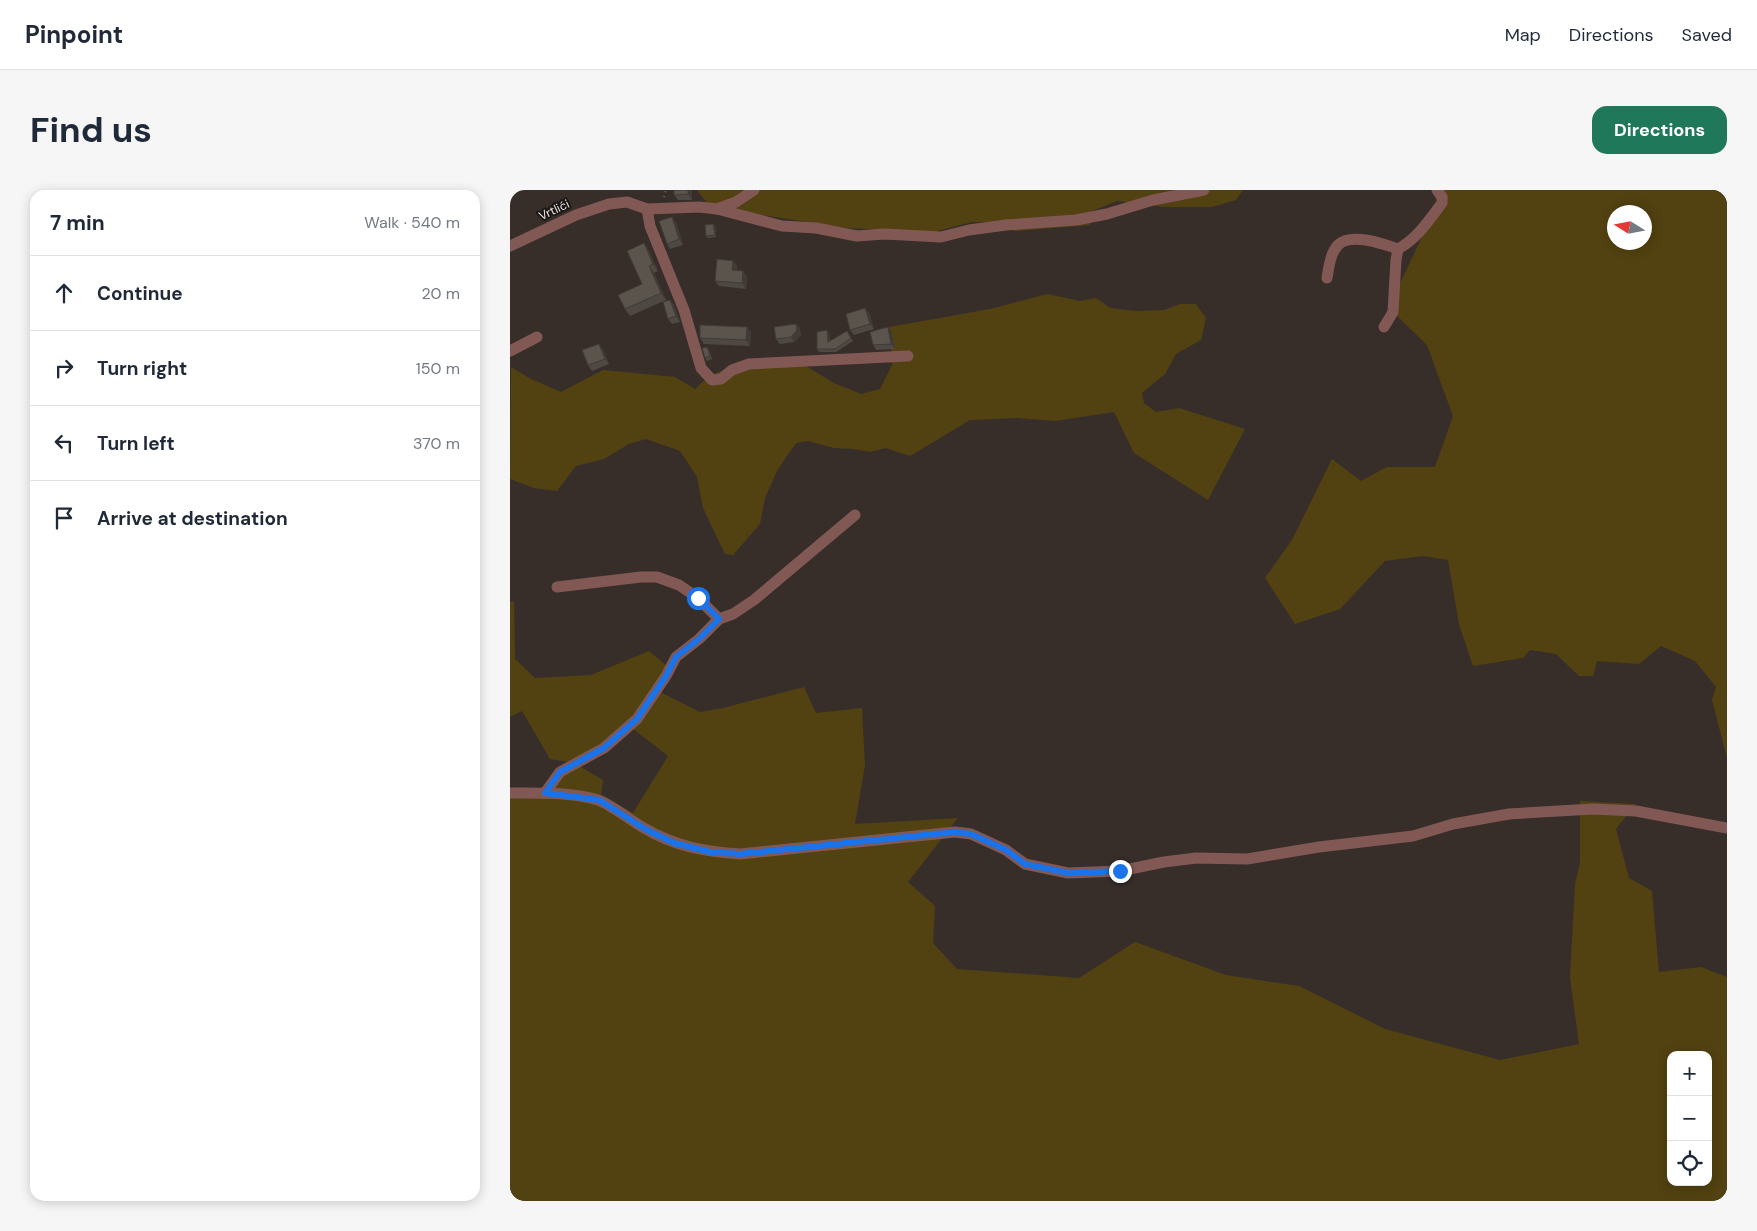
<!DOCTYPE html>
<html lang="en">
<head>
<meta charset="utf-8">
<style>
  body { margin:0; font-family:"DM Sans",sans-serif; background:#f6f6f7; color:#1f2937 }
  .controls { position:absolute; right:15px; bottom:15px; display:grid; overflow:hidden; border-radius:10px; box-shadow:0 2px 12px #0003 }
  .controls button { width:45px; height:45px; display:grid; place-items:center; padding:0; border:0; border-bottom:1px solid #e0e1e3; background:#fff; color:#1f2937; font:25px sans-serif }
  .compass { position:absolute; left:1097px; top:15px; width:45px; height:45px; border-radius:50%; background:#fff; box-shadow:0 2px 12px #0003; rotate:281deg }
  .stop { position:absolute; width:15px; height:15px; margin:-11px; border:4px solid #1a73e8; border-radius:50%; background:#fff }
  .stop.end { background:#1a73e8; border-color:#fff; box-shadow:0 1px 5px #0008 }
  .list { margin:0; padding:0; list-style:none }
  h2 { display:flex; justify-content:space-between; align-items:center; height:65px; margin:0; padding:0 20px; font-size:21px }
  h2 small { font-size:16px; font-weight:400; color:#747a83 }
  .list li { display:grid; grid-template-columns:32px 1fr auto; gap:15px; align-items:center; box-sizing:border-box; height:75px; padding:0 20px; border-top:1px solid #e0e1e3 }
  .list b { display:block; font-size:19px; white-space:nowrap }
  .list em { font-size:16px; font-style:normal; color:#747a83 }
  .icon { flex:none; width:28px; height:28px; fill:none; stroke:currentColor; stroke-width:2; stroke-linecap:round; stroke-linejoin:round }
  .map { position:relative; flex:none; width:1217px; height:1011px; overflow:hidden; border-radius:15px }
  header { display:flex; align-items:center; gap:30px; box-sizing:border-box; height:70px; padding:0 25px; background:#fff; border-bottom:1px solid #e0e1e3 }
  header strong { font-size:24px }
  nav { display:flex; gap:28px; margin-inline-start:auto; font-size:18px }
  .intro { display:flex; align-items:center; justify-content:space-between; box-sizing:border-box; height:120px; padding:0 30px }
  h1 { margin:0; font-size:35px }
  .button { padding:12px 22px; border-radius:15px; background:#20785b; color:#fff; font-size:18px; font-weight:700 }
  main { display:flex; gap:30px; padding:0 30px }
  aside { flex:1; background:#fff; border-radius:15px; box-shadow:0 2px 12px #0003 }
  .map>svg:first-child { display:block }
  .green { fill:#524211; fill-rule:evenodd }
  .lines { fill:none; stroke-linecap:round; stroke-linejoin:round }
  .path { stroke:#706865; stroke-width:2; stroke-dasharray:1 4; stroke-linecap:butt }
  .minor { stroke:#825854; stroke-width:11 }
  .wall { fill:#4e4842 }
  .shaded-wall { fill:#403b36 }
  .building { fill:#5b544d; stroke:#403b36 }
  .route { stroke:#1a73e8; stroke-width:6 }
  .labels { text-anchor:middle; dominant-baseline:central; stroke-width:4; stroke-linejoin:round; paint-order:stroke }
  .street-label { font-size:12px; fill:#eee7e5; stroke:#1b1715 }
</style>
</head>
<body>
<header>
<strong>Pinpoint</strong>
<nav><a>Map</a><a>Directions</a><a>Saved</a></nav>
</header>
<div class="intro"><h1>Find us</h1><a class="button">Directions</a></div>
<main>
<aside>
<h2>7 min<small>Walk · 540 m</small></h2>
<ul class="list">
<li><svg class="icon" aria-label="ahead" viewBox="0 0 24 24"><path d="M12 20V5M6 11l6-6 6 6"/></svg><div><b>Continue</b></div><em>20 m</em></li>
<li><svg class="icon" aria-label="right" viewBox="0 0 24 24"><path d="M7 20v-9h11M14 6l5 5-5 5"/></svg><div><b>Turn right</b></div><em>150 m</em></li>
<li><svg class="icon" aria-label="left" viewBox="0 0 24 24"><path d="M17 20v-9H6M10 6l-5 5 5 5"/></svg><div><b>Turn left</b></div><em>370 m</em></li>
<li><svg class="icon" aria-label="arrive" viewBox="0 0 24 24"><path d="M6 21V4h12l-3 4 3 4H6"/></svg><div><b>Arrive at destination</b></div></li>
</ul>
</aside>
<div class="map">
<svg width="1217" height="1011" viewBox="0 0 1217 1011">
  <rect width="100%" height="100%" fill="#372e2a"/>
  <g class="green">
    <polygon points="187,0 733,0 726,10 702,17 654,17 607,11 582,21 580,35 505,41 485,32 462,32 423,42 337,38 200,17"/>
    <path d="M 934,0 L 1217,0 L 1217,568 L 1202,510 L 1206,497 L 1185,471 L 1151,456 L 1129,474 L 1087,471 L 1083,486 L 1069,486 L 1046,464 L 1020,460 L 1013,468 L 963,476 L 949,434 L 938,370 L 913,366 L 875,371 L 830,419 L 785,434 L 755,388 L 782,350 L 822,269 L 851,291 L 877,277 L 925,277 L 943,226 L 917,155 L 886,125 L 886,102 ZM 1104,22 L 1134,22 L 1134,52 L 1104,52 Z"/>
    <polygon points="537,104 570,111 586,108 600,118 625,121 654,120 670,114 686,114 696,128 691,150 666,164 655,184 632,203 634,213 646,222 669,218 735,239 698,310 624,263 604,222 545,231 507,228 460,230 400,266 376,258 360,262 344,259 324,258 298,251 286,253 268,279 255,308 250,334 223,365 215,364 193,318 187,287 170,261 136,249 119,254 94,269 66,276 47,301 24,298 0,289 1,177 19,188 51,202 93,180 165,187 185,199 199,186 223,176 296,176 324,193 351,204 370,199 382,175 379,137 480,119"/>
    <path d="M 4,411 L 5,469 L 25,488 L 81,485 L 139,461 L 157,476 L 150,502 L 190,522 L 213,518 L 294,497 L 306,523 L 352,518 L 355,575 L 345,634 L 448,628 L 398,692 L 425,716 L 423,753 L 447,779 L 569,788 L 625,752 L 716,785 L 789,796 L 875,839 L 990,870 L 1069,854 L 1060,788 L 1065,694 L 1070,673 L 1070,611 L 1126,614 L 1106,639 L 1119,688 L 1142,701 L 1149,782 L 1191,777 L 1217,787 L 1217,1011 L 0,1011 L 0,605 L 27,602 L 45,584 L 64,573 L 40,569 L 12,521 L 0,527 L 0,412 ZM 117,534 L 158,566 L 123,623 L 91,605 L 93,590 L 66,574 ZM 1161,865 L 1198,865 L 1198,992 L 1161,992 Z"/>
  </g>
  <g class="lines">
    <polyline class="path" points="154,7 156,0"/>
    <g class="minor">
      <polyline points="137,19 140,36 174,120 191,178 202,190 211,189 222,180 239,174 398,166"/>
      <polyline points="207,19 272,36 306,38 347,46 374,44 431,47 459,40 496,35 566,30 597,24 643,10 694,0"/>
      <polyline points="0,56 66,25 99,14 117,12 137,19 189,17 207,19 226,12 244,0"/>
      <path d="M 817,88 C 819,77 820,64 828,55 C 841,42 874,54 888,59 C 907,49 919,30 932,13 L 932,7 L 927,0"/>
      <polyline points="874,137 883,122 886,70 888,59"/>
      <polyline points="0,161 27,147"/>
      <polyline points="47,397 131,387 147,387 169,395 188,408 209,429"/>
      <path d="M 0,603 C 27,603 63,602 88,610 C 102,615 121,631 134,638 C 164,656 196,662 230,664 L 445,642 L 461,644 L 496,660 L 515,674 L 558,683 L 610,681 L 654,672 L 686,668 L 737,669 L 809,657 L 903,646 L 943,634 L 999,624 L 1083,619 L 1126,621 L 1217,638"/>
      <polyline points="35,603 50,582 94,558 127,529 156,486 166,467 189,449 209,429 223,424 244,410 345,325"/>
    </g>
  </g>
  <g class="wall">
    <polygon points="164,0 182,0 182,10 168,10 164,5"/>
    <polygon points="166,32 173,55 160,59 157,54"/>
    <polygon points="203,34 205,36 206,47 198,48 196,46"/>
    <polygon points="134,53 139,61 148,81 144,83 156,110 120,126 115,119 132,94"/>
    <polygon points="223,71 227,76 227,81 237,87 236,99 209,96 205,91"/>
    <polygon points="160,110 164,115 170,132 162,134 158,129"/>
    <polygon points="355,118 359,123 364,139 344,145 340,140"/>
    <polygon points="286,134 290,139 291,145 284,152 270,154 266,149"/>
    <polygon points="237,137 241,142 240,156 194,154 190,148"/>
    <polygon points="337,141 343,151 326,162 309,162 307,159 319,143 320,151"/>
    <polygon points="382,143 385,159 366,160 363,155"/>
    <polygon points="197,157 199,160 202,169 197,171 195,168"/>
    <polygon points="93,159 99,174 82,181 78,175"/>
  </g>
  <g class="shaded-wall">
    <polygon points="178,0 182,0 182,10 178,4"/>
    <polygon points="162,27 166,32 173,55 169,49"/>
    <polygon points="203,34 205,36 206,47 205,45"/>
    <polygon points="134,53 139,61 148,81 143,74"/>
    <polygon points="223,71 227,76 226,86 222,80"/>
    <polygon points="139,76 144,83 156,110 151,103"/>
    <polygon points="233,81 237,87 236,99 232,93"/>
    <polygon points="160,110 164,115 170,132 166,126"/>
    <polygon points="355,118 359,123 364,139 360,134"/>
    <polygon points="286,134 290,139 291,145 284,152 281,147"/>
    <polygon points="237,137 241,142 240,156 236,150"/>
    <polygon points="378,137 382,143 385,159 381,154"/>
    <polygon points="317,140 319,143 320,155 318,152"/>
    <polygon points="89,154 93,159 99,174 95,169"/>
  </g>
  <g class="building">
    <polygon points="164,0 178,0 178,4 164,5"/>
    <polygon points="162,27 169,49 157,54 149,31"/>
    <polygon points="203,34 205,45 196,46 195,35"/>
    <polygon points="134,53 143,74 139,76 151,103 115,119 108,105 132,94 117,61"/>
    <polygon points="207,69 223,71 222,80 233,81 232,93 205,91"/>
    <polygon points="160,110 166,126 158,129 153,112"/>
    <polygon points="355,118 360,134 340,140 336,124"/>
    <polygon points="286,134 287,140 281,147 266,149 264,137"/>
    <polygon points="190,135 237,137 236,150 190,148"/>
    <polygon points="378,137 381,154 363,155 360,142"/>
    <polygon points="317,140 318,152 337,141 341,148 325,159 307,159 307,142"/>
    <polygon points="89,154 95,169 78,175 72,160"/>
    <polygon points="197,157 200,166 195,168 192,158"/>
  </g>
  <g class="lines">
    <polyline class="route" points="188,408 209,429 189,449 166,467 156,486 127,529 94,558 50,582 35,603 89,610 135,639 164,653 200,662 230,664 445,642 461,644 496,660 515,674 558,683 610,681"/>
  </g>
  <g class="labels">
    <g class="street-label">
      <text transform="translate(44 20) rotate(-25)">Vrtlići</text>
    </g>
  </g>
</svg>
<div class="controls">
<button>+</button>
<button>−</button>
<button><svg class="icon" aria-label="locate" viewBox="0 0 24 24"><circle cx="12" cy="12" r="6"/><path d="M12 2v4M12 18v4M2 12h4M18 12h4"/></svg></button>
</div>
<svg class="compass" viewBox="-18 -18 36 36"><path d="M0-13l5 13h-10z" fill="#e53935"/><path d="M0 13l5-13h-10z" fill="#747a83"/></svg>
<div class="stop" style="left:188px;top:408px"></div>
<div class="stop end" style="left:610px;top:681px"></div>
</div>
</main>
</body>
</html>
